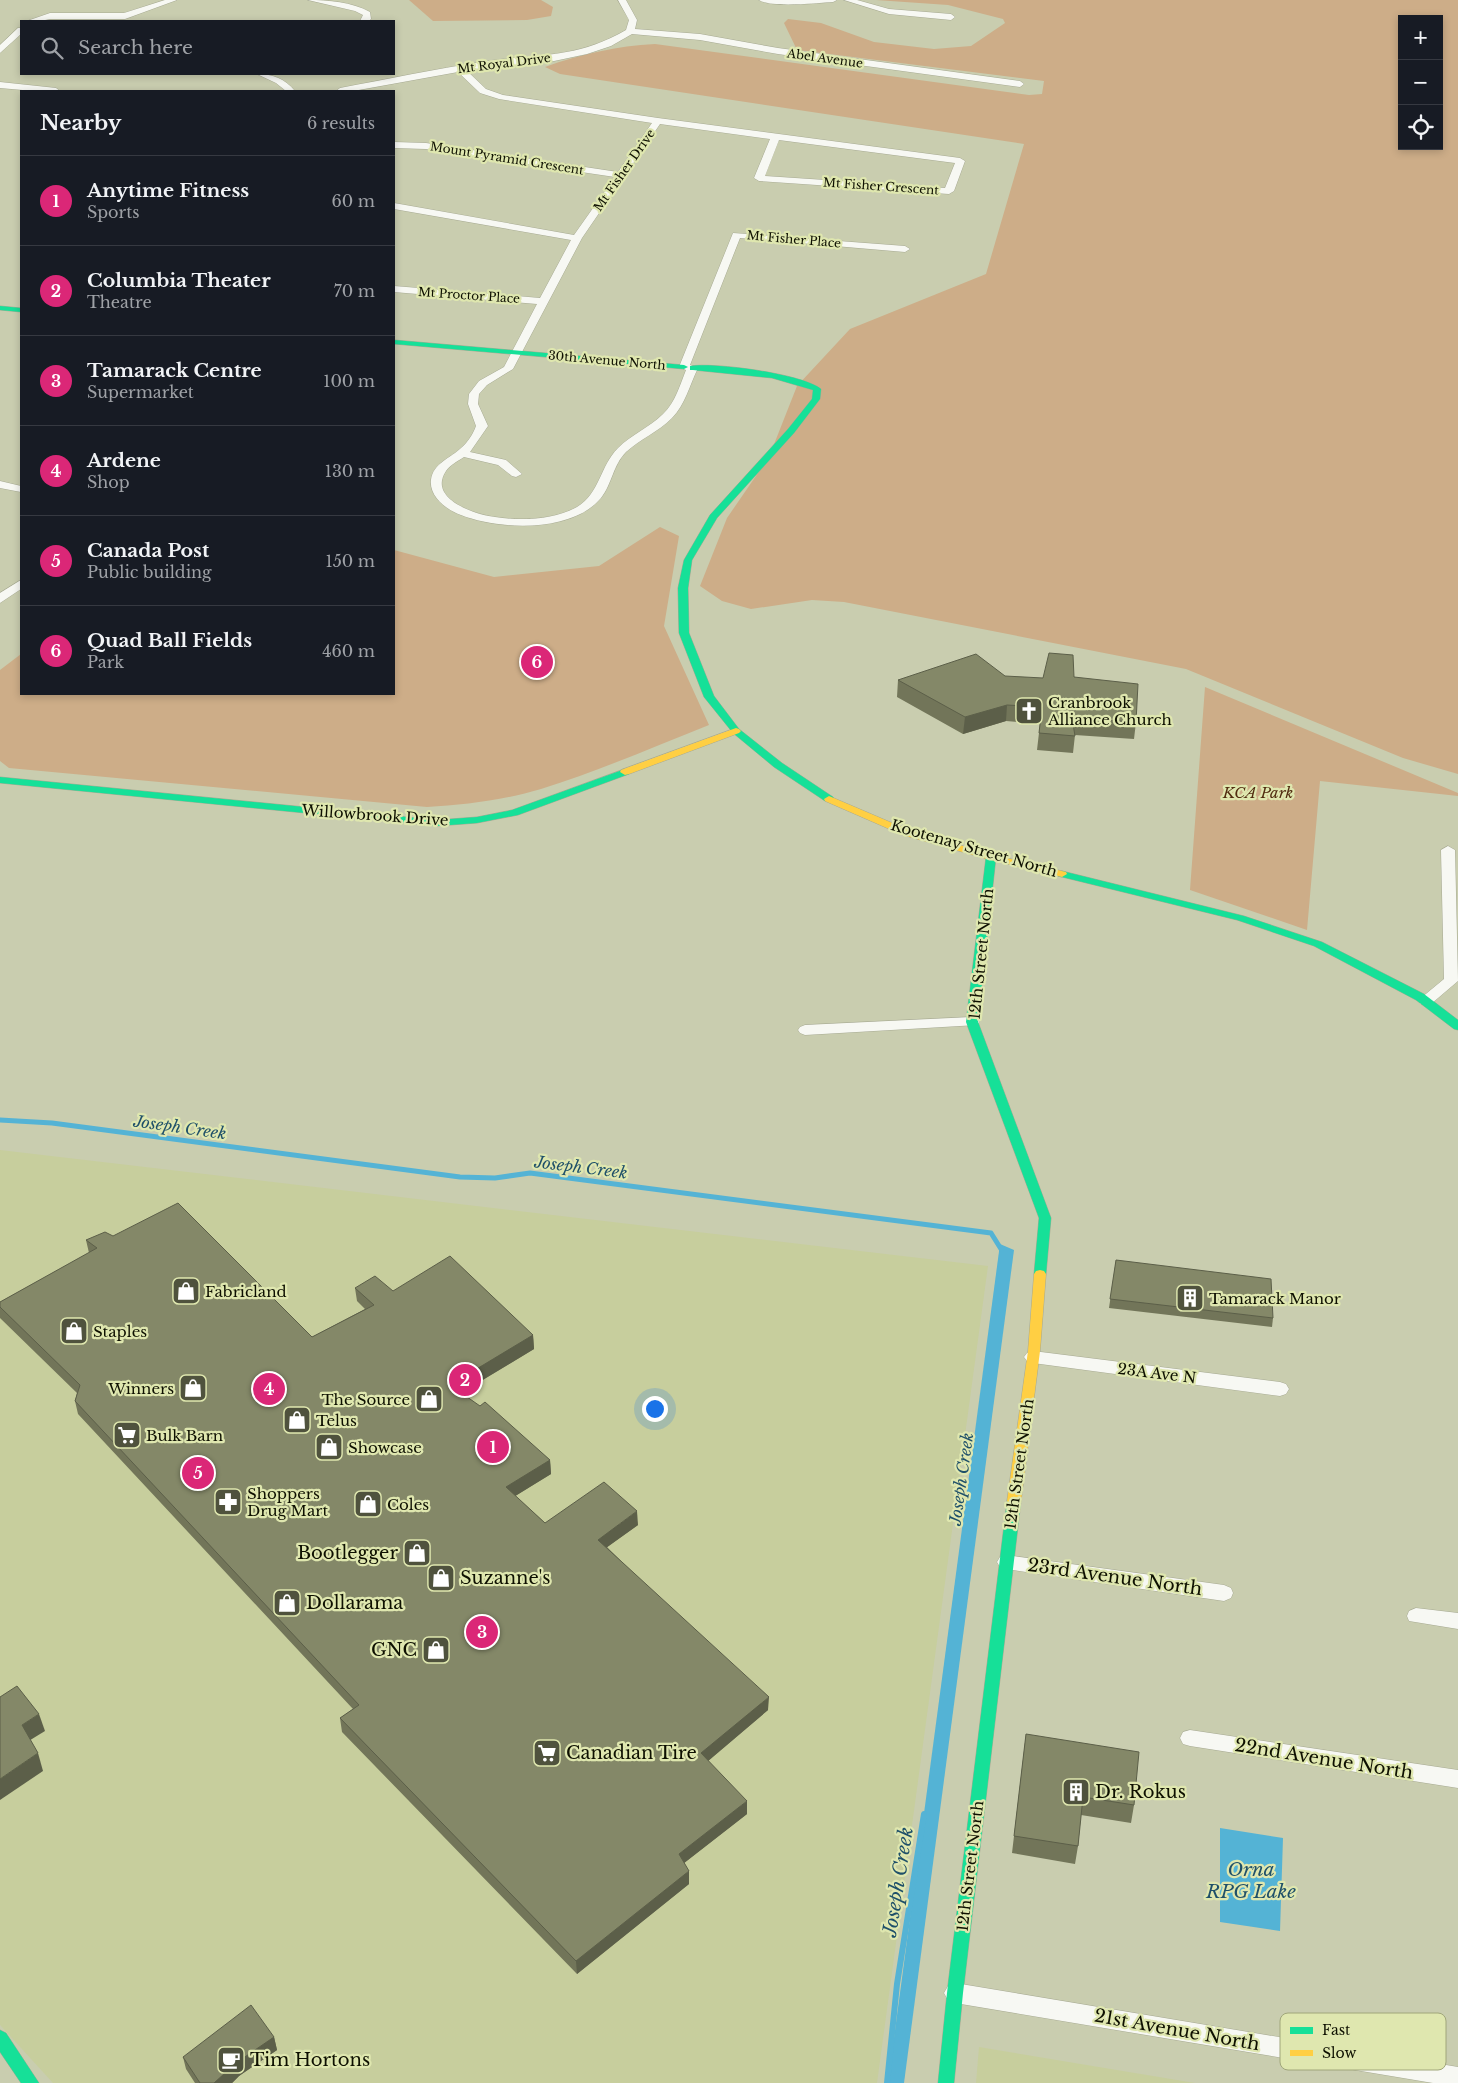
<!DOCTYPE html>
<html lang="en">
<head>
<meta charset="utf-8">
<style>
  body { margin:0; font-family:"Libre Baskerville",serif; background:#242831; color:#f1f3f6 }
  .controls { position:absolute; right:15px; top:15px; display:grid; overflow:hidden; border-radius:0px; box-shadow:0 2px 8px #0003 }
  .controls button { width:45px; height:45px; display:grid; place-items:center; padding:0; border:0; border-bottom:1px solid #363941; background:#171b24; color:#f1f3f6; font:25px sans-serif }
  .you { position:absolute; left:654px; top:1408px; width:18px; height:18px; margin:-12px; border:4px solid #fff; border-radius:50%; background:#1a73e8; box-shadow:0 0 0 8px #1a73e833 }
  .badge { display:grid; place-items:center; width:32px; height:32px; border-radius:50%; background:#db2777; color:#fff; font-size:16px; font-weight:700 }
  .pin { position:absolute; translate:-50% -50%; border:2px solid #fff; box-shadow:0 1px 5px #0006 }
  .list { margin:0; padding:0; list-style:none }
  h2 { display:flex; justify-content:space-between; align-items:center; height:65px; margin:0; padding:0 20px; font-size:21px }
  h2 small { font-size:16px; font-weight:400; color:#9ea1a6 }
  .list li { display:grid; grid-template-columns:32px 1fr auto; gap:15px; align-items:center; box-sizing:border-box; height:90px; padding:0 20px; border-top:1px solid #363941 }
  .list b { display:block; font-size:19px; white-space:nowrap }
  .list p { margin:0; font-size:16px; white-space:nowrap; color:#9ea1a6 }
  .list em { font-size:16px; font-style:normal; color:#9ea1a6 }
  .icon { flex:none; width:28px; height:28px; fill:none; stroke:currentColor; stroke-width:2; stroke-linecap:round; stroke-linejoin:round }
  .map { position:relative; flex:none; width:1458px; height:2083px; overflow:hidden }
  .search { position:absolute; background:#171b24; box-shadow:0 2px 8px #0003; left:20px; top:20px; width:375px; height:55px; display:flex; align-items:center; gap:12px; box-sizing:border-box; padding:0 18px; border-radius:0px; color:#9ea1a6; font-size:19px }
  .panel { position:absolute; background:#171b24; box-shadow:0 2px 8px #0003; left:20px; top:90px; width:375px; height:605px; border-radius:0px }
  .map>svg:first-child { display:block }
  .built { fill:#c7ce9d }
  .green { fill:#cdad88; fill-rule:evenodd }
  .water { fill:#54b3d5 }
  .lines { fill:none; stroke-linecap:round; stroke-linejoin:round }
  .stream-far1 { stroke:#54b3d5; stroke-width:5 }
  .stream { stroke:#54b3d5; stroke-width:6 }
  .street-casing { stroke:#a7aa93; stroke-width:1 }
  .fast-casing { stroke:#a7aa93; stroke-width:1 }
  .slow-casing { stroke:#a7aa93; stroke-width:1 }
  .street { fill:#f7f8f3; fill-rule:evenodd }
  .fast { fill:#16e098; fill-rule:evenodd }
  .slow { fill:#ffcf43; fill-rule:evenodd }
  .wall { fill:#727559 }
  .shaded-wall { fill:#5c5f49 }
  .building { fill:#848868; stroke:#5c5f49 }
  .labels { text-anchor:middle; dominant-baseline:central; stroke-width:4.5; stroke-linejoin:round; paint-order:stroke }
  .far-street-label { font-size:12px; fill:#0e1000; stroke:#dfe7af }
  .poi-label { font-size:15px; fill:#0e1000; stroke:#dfe7af; text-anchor:start }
  .park-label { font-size:15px; font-style:italic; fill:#512c10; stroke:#dfe7af }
  .street-label { font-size:15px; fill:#0e1000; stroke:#dfe7af }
  .water-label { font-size:16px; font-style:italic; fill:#1f5069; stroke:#dfe7af }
  .near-poi-label { font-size:18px; fill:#0e1000; stroke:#dfe7af; text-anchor:start }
  .near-street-label { font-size:18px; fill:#0e1000; stroke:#dfe7af }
  .near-water-label { font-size:19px; font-style:italic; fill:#1f5069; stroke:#dfe7af }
  .key { fill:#dfe7af; stroke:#a0a67a; stroke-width:1 }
  .key-label { font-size:14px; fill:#0e1000 }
</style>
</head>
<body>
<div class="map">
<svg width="1458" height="2083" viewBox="0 0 1458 2083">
  <rect width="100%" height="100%" fill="#c9cdaf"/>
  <g class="built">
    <polygon points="0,1150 988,1266 877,2083 53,2083 0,2025"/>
    <polygon points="979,2047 1195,2083 976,2083"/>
  </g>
  <g class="green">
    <polygon points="409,0 541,0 553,7 551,16 527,20 433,21"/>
    <path d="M 876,0 L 1458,0 L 1458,774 L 1403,758 L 1186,669 L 844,602 L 812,600 L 751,609 L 722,601 L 700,586 L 727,518 L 769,457 L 797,386 L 850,329 L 986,274 L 1024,144 L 560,74 L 545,67 C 581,54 617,46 655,44 L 1029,95 L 1042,94 L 1044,81 L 797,50 L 784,23 L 788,19 L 821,23 L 874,42 L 934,49 L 971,46 L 1005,23 L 1003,19 L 948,5 ZM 1402,19 L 1439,19 L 1439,146 L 1402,146 Z"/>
    <path d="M 660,527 L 679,536 L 664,626 L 709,725 C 654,747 598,771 541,789 C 504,800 465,805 427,807 L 9,768 L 0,761 L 0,670 L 21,654 L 21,694 L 394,694 L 394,550 L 494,577 L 599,566 Z"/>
    <polygon points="1205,687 1458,793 1458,796 1320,781 1307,930 1190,890"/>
  </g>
  <g class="water">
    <polygon points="1000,1244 1014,1250 904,2083 888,2083"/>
    <polygon points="1220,1828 1283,1838 1280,1931 1220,1922"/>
  </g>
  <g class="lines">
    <polyline class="stream-far1" points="0,1120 52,1123 460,1177 495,1178 530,1173 991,1233 1001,1249"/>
    <polyline class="stream" points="887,2083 897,1984 924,1814"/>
    <defs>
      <g id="street">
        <polygon points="165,0 177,0 125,19 50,19 40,21 27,21 50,13 124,13"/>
        <path d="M 308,0 C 328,0 352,2 370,12 L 371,19 L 369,21 L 360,21 L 363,15 L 355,11 Z"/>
        <path d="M 618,0 L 626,0 L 637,20 L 635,29 L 700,34 L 778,48 L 1020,81 L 1024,84 L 1020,87 L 778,54 L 700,40 L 632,34 L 611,46 L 587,54 L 554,61 L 466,70 L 486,89 L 503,95 L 658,118 L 960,158 L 965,161 L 954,191 L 949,194 L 759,181 L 754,178 L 770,139 L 660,124 L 582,238 L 513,369 L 487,385 L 479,394 L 478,404 L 488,426 L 470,452 L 506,460 L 522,474 L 516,477 L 512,476 L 498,465 L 464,457 C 458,461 450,465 446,471 C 427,499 476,515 495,517 C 521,521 554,520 577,507 C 600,493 600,466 618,448 C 631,435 650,427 663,414 C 675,403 680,385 686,370 L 679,367 L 733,233 L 905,246 L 910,249 L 905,252 L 740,238 L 690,365 L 698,368 C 690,384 685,405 672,418 C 658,432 640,439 626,452 C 613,465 612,484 601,498 C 572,533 499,530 461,515 C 447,510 429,497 431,480 C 433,463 451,458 461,448 C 468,442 473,434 476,426 L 468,404 L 469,394 L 479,381 L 504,367 L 537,304 L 394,292 L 394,286 L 540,298 L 571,240 L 394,209 L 394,203 L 574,235 L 615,177 L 426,149 L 394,148 L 394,142 L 426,143 L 618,172 L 652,123 L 499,99 L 480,93 L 458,72 L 353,91 L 336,91 L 340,88 C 388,79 435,69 482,62 C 538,53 574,60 626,30 L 629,20 ZM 779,140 L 955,163 L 945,188 L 765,176 Z"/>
        <path d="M 759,0 L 837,0 L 833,2 C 818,3 770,8 759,0 Z"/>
        <polygon points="844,0 857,0 889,9 951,14 955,17 951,20 889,14"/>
        <polygon points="18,28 21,28 21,34 0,53 0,45"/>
        <path d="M 257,74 C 273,74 285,79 295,91 L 286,91 L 276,83 Z"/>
        <polygon points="0,82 56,88 60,91 34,91 0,88"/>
        <polygon points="0,481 21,486 21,492 0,488"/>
        <polygon points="21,580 21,589 0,603 0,593"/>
        <polygon points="1448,846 1455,850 1458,981 1431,1004 1421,1004 1419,1001 1421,998 1444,979 1441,850"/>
        <polygon points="972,1017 977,1019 979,1022 977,1025 805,1035 800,1033 798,1030 800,1027 805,1025"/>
        <polygon points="1033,1351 1280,1382 1286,1384 1289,1389 1286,1394 1280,1396 1033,1363 1027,1361 1024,1357 1027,1353"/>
        <polygon points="1006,1555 1224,1585 1231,1588 1233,1593 1231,1598 1224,1601 1006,1569 1000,1567 997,1562 1000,1557"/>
        <polygon points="1416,1608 1458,1613 1458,1629 1409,1621 1407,1616 1409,1611"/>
        <polygon points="1190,1730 1458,1770 1458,1788 1190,1746 1183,1744 1180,1738 1183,1732"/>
        <polygon points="955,1983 1458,2067 1458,2083 1433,2083 955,2003 948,2000 944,1993 948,1986"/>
      </g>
      <g id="fast">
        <polygon points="0,306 21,308 21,312 0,310"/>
        <polygon points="394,340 684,365 688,367 684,369 394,344"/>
        <path d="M 690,366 C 714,362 803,374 821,389 L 820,399 L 794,433 L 717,518 L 692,560 L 688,588 L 689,633 L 714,696 L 739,729 L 782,763 L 833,797 L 834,799 L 833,801 L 825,801 L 774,767 L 733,733 L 704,697 L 679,633 L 678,588 L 684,560 L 710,515 L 788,429 L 812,399 L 813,390 L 772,378 L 693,370 L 690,370 Z"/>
        <polygon points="625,769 630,772 629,774 518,815 477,823 437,826 0,783 0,777 437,820 477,817 512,810"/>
        <polygon points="991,854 996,857 978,1022 1051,1218 1046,1274 1044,1277 1036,1277 1034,1274 1039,1218 966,1022 986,857"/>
        <polygon points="1062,871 1244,916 1322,942 1424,994 1458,1020 1458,1030 1454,1029 1416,1000 1314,946 1237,920 1058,876 1057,874"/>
        <polygon points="1014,1496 1019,1497 1021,1501 963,1993 954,2083 938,2083 947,1993 1007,1501 1009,1497"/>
        <polygon points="0,2030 6,2033 39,2083 21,2083 0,2052"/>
      </g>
      <g id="slow">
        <polygon points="736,728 739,729 741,731 739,733 629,774 625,775 620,772 621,770"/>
        <polygon points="829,796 911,831 994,855 1066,872 1067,874 1062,877 987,859 903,835 825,801 824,799"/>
        <polygon points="1040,1270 1044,1271 1046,1274 1040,1351 1021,1501 1019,1505 1014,1506 1009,1505 1007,1501 1028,1351 1034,1274 1036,1271"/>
      </g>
    </defs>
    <use href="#street" class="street-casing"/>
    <use href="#fast" class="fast-casing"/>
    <use href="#slow" class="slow-casing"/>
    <use href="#street" class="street"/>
    <use href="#fast" class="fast"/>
    <use href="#slow" class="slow"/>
  </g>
  <g class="wall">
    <polygon points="1074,677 1136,722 1134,739 1075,735 1073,753 1037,750 1040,724 1006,721 963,734 897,697 898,680 1043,678"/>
    <polygon points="113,1236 312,1337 365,1309 357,1301 355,1288 393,1291 533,1335 534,1349 461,1393 550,1460 551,1474 515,1496 545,1523 638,1525 607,1547 768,1710 708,1761 747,1814 684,1863 689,1884 577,1974 342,1732 340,1718 353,1709 78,1414 75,1401 77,1393 0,1318 0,1302 89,1253 86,1240"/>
    <polygon points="1116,1260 1273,1318 1272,1327 1109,1308"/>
    <polygon points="1026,1734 1134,1805 1131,1823 1081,1815 1078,1846 1075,1864 1012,1853"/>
    <polygon points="274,2037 277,2050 239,2076 232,2083 195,2083 186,2069 183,2057"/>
  </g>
  <g class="shaded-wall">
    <polygon points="1007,705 1006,721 963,734 965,717"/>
    <polygon points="533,1335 534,1349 451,1399 450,1385"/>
    <polygon points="550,1460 551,1474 507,1501 506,1487"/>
    <polygon points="637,1511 638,1525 599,1553 598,1540"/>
    <polygon points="769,1697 768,1710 701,1767 701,1753"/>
    <polygon points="39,1714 45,1731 27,1742 22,1725"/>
    <polygon points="38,1753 43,1771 0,1800 0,1779"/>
    <polygon points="747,1801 747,1814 679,1867 679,1854"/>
    <polygon points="689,1871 689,1884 577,1974 576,1961"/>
    <polygon points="274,2037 277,2050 239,2076 232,2083 214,2083 236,2063"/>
  </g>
  <g class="building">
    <polygon points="1049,653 1073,655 1074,677 1138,684 1136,722 1072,718 1075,736 1039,733 1042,707 1007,705 965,717 898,680 976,654 1005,676 1043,678"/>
    <polygon points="178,1203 312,1337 374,1305 355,1288 375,1276 393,1291 450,1256 533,1335 450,1385 480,1406 485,1402 550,1460 506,1487 545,1523 604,1482 637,1511 598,1540 769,1697 701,1753 747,1801 679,1854 689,1871 576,1961 340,1718 359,1705 75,1401 80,1385 0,1307 0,1302 97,1248 86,1240 105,1232 113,1236"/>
    <polygon points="1116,1260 1271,1279 1273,1318 1110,1299"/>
    <polygon points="17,1686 39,1714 22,1725 38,1753 0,1779 0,1697"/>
    <polygon points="1026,1734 1139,1752 1134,1805 1083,1797 1078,1846 1014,1836"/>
    <polygon points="251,2005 274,2037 236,2063 214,2083 200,2083 183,2057"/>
  </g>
  <defs>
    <symbol id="church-square" viewBox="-11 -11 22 22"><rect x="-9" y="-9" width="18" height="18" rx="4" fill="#4f523d" stroke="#dfe7af"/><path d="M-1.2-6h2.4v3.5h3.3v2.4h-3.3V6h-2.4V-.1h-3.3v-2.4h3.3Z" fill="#fff"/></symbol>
    <symbol id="shop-square" viewBox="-11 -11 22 22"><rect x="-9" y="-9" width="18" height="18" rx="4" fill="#4f523d" stroke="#dfe7af"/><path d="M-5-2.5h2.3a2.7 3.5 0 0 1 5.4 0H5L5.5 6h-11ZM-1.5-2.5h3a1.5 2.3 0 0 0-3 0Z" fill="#fff"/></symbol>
    <symbol id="building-square" viewBox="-11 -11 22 22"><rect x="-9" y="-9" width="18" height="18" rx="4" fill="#4f523d" stroke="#dfe7af"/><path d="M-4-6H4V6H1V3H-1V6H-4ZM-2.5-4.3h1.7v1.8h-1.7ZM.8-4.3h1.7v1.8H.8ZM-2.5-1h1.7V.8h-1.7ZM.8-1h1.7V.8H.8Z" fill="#fff"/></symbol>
    <symbol id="supermarket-square" viewBox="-11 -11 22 22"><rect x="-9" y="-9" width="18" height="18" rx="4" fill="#4f523d" stroke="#dfe7af"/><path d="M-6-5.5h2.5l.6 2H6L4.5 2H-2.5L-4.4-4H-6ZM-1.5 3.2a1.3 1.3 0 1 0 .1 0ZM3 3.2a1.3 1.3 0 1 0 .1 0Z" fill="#fff"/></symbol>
    <symbol id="pharmacy-square" viewBox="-11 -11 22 22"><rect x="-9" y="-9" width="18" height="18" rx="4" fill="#4f523d" stroke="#dfe7af"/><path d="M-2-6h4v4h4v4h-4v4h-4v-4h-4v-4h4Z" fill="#fff"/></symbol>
    <symbol id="cafe-square" viewBox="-11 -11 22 22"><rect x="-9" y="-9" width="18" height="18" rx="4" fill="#4f523d" stroke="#dfe7af"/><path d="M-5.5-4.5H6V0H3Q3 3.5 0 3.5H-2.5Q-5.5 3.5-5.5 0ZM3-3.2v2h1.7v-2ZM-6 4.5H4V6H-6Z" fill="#fff"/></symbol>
  </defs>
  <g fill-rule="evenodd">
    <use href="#church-square" x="1013" y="695" width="32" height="32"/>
    <use href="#shop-square" x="170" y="1275" width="32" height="32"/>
    <use href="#building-square" x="1174" y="1282" width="32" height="32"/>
    <use href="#shop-square" x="58" y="1315" width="32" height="32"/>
    <use href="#shop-square" x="177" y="1372" width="32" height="32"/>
    <use href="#shop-square" x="413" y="1383" width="32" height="32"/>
    <use href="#shop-square" x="281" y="1404" width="32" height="32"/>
    <use href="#supermarket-square" x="111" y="1419" width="32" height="32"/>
    <use href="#shop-square" x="313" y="1431" width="32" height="32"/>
    <use href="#pharmacy-square" x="212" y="1486" width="32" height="32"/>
    <use href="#shop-square" x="352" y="1488" width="32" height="32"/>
    <use href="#shop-square" x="401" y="1537" width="32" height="32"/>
    <use href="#shop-square" x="425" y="1562" width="32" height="32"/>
    <use href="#shop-square" x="271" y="1587" width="32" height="32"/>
    <use href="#shop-square" x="420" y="1634" width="32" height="32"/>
    <use href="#supermarket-square" x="531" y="1737" width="32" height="32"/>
    <use href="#building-square" x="1060" y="1776" width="32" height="32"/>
    <use href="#cafe-square" x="215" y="2044" width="32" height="32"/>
  </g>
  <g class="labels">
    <g class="far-street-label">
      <text transform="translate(825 58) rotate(8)">Abel Avenue</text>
      <text transform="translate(504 63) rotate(-7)">Mt Royal Drive</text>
      <text transform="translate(507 158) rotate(9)">Mount Pyramid Crescent</text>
      <text transform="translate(624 170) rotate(-55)">Mt Fisher Drive</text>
      <text transform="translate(881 186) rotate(4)">Mt Fisher Crescent</text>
      <text transform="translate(794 239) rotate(5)">Mt Fisher Place</text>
      <text transform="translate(469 295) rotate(4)">Mt Proctor Place</text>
      <text transform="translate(607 360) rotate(5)">30th Avenue North</text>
    </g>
    <g class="poi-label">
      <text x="1048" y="702">Cranbrook<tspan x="1048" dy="17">Alliance Church</tspan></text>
      <text x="205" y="1291">Fabricland</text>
      <text x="1209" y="1298">Tamarack Manor</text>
      <text x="93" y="1331">Staples</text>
      <text x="174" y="1388" text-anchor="end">Winners</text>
      <text x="410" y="1399" text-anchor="end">The Source</text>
      <text x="316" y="1420">Telus</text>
      <text x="146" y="1435">Bulk Barn</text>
      <text x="348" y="1447">Showcase</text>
      <text x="247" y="1493">Shoppers<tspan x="247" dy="17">Drug Mart</tspan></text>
      <text x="387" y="1504">Coles</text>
    </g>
    <g class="park-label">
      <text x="1258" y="792">KCA Park</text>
    </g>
    <g class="street-label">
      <text transform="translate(375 815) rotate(4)">Willowbrook Drive</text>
      <text transform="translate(974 848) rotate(16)">Kootenay Street North</text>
      <text transform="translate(981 954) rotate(-84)">12th Street North</text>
      <text transform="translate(1157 1373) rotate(7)">23A Ave N</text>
      <text transform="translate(1019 1464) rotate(-82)">12th Street North</text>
      <text transform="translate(970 1866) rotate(-83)">12th Street North</text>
    </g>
    <g class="water-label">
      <text transform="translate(180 1127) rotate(8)">Joseph Creek</text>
      <text transform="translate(581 1167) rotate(7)">Joseph Creek</text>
      <text transform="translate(961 1479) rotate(-82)">Joseph Creek</text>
    </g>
    <g class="near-poi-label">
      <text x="398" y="1553" text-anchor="end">Bootlegger</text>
      <text x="460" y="1578">Suzanne's</text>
      <text x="306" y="1603">Dollarama</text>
      <text x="417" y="1650" text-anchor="end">GNC</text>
      <text x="566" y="1753">Canadian Tire</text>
      <text x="1095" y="1792">Dr. Rokus</text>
      <text x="250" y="2060">Tim Hortons</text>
    </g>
    <g class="near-street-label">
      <text transform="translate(1115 1577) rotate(8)">23rd Avenue North</text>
      <text transform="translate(1324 1759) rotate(9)">22nd Avenue North</text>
      <text transform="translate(1177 2030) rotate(10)">21st Avenue North</text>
    </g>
    <g class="near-water-label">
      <text x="1251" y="1869">Orna<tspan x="1251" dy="22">RPG Lake</tspan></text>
      <text transform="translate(898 1882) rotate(-81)">Joseph Creek</text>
    </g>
  </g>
  <rect x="1280" y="2013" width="166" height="57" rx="8" class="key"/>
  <rect x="1290" y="2027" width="23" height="7" fill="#16e098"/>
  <rect x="1290" y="2050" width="23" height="6" fill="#ffcf43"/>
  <g class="key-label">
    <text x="1322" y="2035">Fast</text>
    <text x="1322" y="2058">Slow</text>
  </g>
</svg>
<div class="controls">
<button>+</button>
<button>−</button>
<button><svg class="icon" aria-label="locate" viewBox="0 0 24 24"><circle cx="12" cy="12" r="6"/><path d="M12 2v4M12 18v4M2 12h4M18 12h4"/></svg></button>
</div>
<div class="you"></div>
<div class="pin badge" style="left:493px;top:1447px">1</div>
<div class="pin badge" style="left:465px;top:1380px">2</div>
<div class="pin badge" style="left:482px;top:1632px">3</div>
<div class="pin badge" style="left:269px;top:1389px">4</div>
<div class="pin badge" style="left:198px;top:1473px">5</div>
<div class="pin badge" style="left:537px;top:662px">6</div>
<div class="search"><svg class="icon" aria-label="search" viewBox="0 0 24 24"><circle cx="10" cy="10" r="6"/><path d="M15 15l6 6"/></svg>Search here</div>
<section class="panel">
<h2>Nearby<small>6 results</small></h2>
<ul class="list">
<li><span class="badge">1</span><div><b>Anytime Fitness</b><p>Sports</p></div><em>60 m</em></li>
<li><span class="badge">2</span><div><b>Columbia Theater</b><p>Theatre</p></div><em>70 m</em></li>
<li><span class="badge">3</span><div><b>Tamarack Centre</b><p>Supermarket</p></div><em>100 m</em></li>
<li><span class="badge">4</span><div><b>Ardene</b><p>Shop</p></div><em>130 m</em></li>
<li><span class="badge">5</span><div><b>Canada Post</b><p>Public building</p></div><em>150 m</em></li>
<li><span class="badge">6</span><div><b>Quad Ball Fields</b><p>Park</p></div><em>460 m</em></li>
</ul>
</section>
</div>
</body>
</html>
